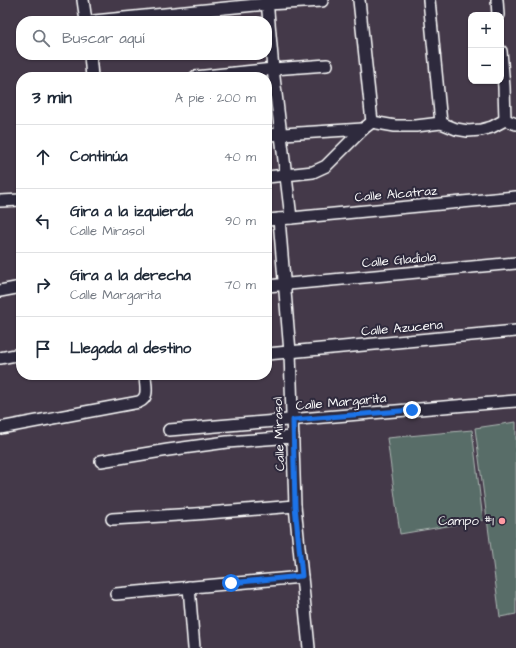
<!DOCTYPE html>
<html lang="es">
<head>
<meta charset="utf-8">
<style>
  body { margin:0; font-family:"Architects Daughter",sans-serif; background:#f6f6f7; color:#1f2937 }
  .controls { position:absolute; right:12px; top:12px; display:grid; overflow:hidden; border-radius:8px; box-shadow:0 1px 3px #0004 }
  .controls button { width:36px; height:36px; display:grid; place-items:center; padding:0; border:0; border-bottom:1px solid #e0e1e3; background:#fff; color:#1f2937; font:20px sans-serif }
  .stop { position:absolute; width:12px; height:12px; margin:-9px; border:3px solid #1a73e8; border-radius:50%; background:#fff }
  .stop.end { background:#1a73e8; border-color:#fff; box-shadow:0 1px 4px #0008 }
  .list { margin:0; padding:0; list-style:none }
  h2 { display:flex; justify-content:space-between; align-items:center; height:52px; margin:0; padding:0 16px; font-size:17px }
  h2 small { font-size:13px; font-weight:400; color:#747a83 }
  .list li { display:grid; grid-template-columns:26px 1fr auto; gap:12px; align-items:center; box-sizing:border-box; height:64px; padding:0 16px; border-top:1px solid #e0e1e3 }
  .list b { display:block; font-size:15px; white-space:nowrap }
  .list p { margin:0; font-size:13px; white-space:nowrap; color:#747a83 }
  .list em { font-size:13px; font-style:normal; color:#747a83 }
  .icon { flex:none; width:22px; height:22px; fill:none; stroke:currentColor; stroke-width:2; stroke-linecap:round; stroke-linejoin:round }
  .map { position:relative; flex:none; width:516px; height:648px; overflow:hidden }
  .search { position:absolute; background:#fff; box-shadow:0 1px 3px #0004; left:16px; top:16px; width:256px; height:44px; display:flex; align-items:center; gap:10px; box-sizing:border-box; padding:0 14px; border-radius:16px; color:#747a83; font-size:15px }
  .panel { position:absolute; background:#fff; box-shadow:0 1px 3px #0004; left:16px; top:72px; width:256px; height:308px; border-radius:16px }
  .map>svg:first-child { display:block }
  .pitch { fill:#596d67; stroke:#acb6b3 }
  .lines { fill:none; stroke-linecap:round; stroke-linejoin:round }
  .street-casing { stroke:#fff; stroke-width:14 }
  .street { stroke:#2f2a3d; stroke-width:11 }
  .route { stroke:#1a73e8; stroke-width:5 }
  .poi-dot { fill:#ff9aa2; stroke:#2f2a3d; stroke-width:1.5 }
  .labels { text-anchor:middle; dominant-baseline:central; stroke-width:4; stroke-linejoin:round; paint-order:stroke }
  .street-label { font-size:13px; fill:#fff; stroke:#2f2a3d }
  .poi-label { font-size:13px; fill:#fff; stroke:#2f2a3d; text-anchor:end }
</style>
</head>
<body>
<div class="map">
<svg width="516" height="648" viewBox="0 0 516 648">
  <rect width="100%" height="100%" fill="#443949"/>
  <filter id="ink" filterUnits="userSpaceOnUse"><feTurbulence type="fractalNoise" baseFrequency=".025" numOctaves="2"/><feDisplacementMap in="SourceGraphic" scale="8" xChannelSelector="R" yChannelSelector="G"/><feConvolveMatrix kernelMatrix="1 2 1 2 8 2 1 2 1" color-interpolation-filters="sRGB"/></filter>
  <g filter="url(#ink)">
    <g class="pitch">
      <polygon points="516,422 516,614 500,617 475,428"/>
      <polygon points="472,430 483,520 400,534 387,438"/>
    </g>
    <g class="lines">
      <defs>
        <g id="street">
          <polyline points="83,0 86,21"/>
          <polyline points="267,0 273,69 291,218"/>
          <polyline points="359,0 372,122"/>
          <polyline points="429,0 441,123"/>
          <polyline points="497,0 498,15"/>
          <polyline points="94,21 267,4 322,1"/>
          <polyline points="501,51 504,87 505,120"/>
          <polyline points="90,55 92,77"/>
          <polyline points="195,77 273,69 327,65"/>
          <polyline points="267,135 363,129"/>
          <polyline points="267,177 313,172 326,166 363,129 372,122 395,126 416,126 441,123 456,129 468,131 481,130 492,127 505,120 516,124"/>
          <polyline points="0,201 21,200"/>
          <polyline points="279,219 290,352 295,506 309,648"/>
          <polyline points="267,220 291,218 516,197"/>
          <polyline points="267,286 516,263"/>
          <polyline points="0,291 21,287"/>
          <polyline points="267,354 516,331"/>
          <polyline points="0,358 21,354"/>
          <path d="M 0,428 L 139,402 C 150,398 145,384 145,375"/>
          <polyline points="169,430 516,401"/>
          <polyline points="101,461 168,450 227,442 293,437"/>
          <polyline points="112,519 195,514 295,506"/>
          <polyline points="189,587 194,648"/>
          <polyline points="116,594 302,577"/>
        </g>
      </defs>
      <use href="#street" class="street-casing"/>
      <use href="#street" class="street"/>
    </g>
  </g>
  <g class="lines" filter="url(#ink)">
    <polyline class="route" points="231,583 302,576 295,506 293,420 412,410"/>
  </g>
  <circle class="poi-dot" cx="502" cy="521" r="4"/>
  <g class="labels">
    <g class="street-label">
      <text transform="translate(396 194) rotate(-5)">Calle Alcatraz</text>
      <text transform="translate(399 260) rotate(-5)">Calle Gladiola</text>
      <text transform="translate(402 328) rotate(-5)">Calle Azucena</text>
      <text transform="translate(341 402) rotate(-5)">Calle Margarita</text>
      <text transform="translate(279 434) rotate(-92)">Calle Mirasol</text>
    </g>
    <g class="poi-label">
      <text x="494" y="521">Campo #1</text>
    </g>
  </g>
</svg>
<div class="controls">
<button>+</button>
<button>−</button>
</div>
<div class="stop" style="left:231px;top:583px"></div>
<div class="stop end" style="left:412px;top:410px"></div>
<div class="search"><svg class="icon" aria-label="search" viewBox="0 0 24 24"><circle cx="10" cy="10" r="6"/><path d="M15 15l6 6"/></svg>Buscar aquí</div>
<section class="panel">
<h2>3 min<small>A pie · 200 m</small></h2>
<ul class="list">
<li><svg class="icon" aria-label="ahead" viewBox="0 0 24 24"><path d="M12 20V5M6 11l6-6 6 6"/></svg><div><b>Continúa</b></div><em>40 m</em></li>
<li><svg class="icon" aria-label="left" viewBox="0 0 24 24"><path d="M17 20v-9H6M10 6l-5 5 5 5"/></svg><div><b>Gira a la izquierda</b><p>Calle Mirasol</p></div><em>90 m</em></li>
<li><svg class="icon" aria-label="right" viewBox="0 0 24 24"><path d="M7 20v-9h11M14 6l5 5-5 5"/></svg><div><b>Gira a la derecha</b><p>Calle Margarita</p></div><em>70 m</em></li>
<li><svg class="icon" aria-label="arrive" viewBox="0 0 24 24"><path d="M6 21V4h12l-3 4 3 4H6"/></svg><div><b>Llegada al destino</b></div></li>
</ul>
</section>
</div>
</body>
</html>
